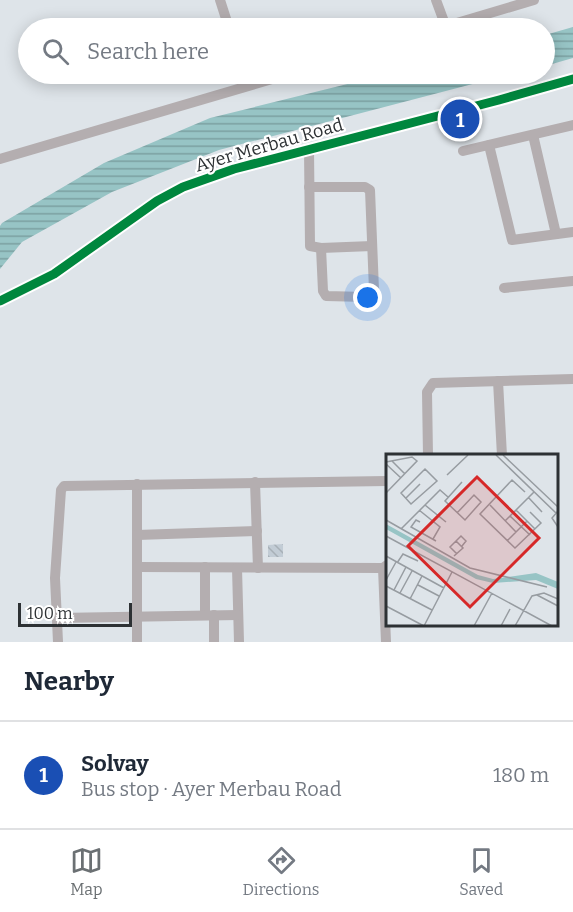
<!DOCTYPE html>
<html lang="en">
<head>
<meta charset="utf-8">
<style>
  body { margin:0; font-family:Bitter,serif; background:#f2f2f3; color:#1f2937 }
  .scale { position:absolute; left:18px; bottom:15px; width:114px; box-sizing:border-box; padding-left:6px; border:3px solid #2d3134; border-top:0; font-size:16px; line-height:21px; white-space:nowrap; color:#2d3134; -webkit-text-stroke:4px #fff; paint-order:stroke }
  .you { position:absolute; left:368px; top:298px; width:21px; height:21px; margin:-15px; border:4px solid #fff; border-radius:50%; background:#1a73e8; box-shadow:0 0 0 9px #1a73e833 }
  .badge { display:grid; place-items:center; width:39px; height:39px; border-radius:50%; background:#6b7073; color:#fff; font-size:20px; font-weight:700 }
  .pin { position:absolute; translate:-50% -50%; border:3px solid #fff; box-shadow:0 2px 6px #0006 }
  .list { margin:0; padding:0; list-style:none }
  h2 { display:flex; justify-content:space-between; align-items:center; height:78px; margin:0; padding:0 24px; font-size:26px }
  h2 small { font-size:20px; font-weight:400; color:#747a83 }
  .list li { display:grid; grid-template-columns:39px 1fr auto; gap:18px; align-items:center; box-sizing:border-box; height:108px; padding:0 24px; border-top:2px solid #e0e1e3 }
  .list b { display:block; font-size:22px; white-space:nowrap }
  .list p { margin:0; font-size:20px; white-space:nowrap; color:#747a83 }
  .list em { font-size:20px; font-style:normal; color:#747a83 }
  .icon { flex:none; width:33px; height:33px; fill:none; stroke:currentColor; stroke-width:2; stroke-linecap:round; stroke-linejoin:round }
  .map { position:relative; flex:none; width:573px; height:642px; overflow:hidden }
  .search { position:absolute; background:#fff; box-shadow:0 3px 15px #0003; left:18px; right:18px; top:18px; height:66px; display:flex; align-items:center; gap:15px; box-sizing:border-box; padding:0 21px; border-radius:33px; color:#747a83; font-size:22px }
  .sheet { height:186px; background:#fff }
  nav { display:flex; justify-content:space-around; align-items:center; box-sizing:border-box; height:84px; border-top:2px solid #e0e1e3; background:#fff; font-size:16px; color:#747a83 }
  nav a { display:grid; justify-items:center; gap:3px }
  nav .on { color:#6b7073 }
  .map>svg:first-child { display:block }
  .water { fill:url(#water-rules) }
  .building { fill:url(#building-back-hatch) }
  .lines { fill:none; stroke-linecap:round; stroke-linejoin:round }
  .minor { stroke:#b4aeb0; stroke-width:10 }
  .cycleway-casing { stroke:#fff; stroke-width:13 }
  .cycleway { stroke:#00873e; stroke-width:9 }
  .labels { text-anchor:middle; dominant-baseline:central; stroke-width:4.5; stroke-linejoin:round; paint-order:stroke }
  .street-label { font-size:18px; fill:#2d3134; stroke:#fff }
  .inset-road { fill:none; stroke:#979ca1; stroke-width:1.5 }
  .view { fill:#d62828; fill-opacity:0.15; stroke:#d62828; stroke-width:3 }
  .inset-edge { fill:none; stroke:#2d3134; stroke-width:3 }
</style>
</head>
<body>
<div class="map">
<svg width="573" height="642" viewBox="0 0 573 642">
  <defs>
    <pattern id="water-rules" width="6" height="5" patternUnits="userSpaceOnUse" patternTransform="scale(1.5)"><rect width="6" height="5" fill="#97c4c5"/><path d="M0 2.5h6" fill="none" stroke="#7ca0a1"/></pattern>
    <pattern id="building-back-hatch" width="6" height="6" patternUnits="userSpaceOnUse" patternTransform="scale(1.5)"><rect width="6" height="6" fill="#c2ccd5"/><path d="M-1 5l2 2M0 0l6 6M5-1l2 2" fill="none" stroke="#a7b0b7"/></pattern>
  </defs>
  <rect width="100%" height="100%" fill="#dee4e9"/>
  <g class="water">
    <polygon points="573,27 573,58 545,66 545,35"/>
    <polygon points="388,74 511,74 219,150 112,192 22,242 0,269 0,226 2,223 104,163 210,118"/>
  </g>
  <polygon class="building" points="283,544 283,557 268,557 268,545"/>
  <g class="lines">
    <g class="minor">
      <polyline points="220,0 229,28"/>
      <polyline points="436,0 446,27"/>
      <polyline points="440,28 534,0"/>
      <polyline points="533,135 556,234"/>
      <polyline points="489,145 512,240 573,232"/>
      <polyline points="309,149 310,246 321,248 372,246"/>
      <polyline points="463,151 573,125"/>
      <polyline points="0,159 289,74"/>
      <polyline points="309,187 365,187 370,190 374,290 372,294 366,297 326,296 323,291 321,248"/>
      <polyline points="504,288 573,281"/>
      <polyline points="0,301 54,274 157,201 183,187 234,169 499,100 573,79"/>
      <polyline points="498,381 502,456"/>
      <polyline points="428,456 427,392 433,383 573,379"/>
      <polyline points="255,482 258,568"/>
      <polyline points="137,484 137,642"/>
      <polyline points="137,535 257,531"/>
      <polyline points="138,567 383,568 387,565"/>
      <polyline points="205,567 205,615"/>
      <polyline points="237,568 239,642"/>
      <polyline points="383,568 386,642"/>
      <polyline points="214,615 214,642"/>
      <polyline points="57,618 238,615"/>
      <polyline points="58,642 55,578 61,490 64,486 387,481"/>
    </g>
    <defs>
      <polyline id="cycleway" points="0,301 54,274 157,201 183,187 234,169 499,100 573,79"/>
    </defs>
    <use href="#cycleway" class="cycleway-casing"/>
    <use href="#cycleway" class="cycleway"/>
  </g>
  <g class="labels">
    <g class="street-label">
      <text transform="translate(269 145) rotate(-16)">Ayer Merbau Road</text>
    </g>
  </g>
  <g transform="translate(386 454)">
    <rect width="172" height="172" fill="#dee4e9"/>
    <path d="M 0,70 L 92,121 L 107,125 L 150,119 L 172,128 L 172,135 L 150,126 L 107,129 L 90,125 L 0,75 Z" fill="#97c4c5"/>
    <path class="inset-road" d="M 110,1 L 170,59M 117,1 L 172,53M 6,7 L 19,20M 0,8 L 26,3 L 31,7 L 0,39M 0,10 L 15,24M 39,15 L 51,27 L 25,50 L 15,39 ZM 61,21 L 82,1M 139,38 L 126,26 L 94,60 L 129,94 L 155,69 L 144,58M 142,43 L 156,58M 20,44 L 34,30M 39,51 L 60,68M 104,51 L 130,78M 33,56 L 54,73 L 47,85M 130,56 L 149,75M 172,57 L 166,64 L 172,73M 71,59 L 88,41 L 95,48 L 79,66 L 78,65 L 59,47 L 76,28M 124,62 L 144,81M 0,66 L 84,114 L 161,133M 119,67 L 148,38M 34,68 L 30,66 L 25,73 L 50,87M 15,75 L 54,36 L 62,43M 0,82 L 166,172M 121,87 L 141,67M 71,100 L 64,93 L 75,82 L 80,87 L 76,92M 0,102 L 58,134M 68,102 L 77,94 L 70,87M 11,109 L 17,100 L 32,107M 0,126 L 10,108M 32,131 L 53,142M 0,132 L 46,156M 8,136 L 20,113M 14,139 L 26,117M 151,141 L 172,152M 24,145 L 36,122M 0,152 L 38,172M 38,172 L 66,118M 88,172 L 106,139M 115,172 L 124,155M 129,172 L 146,142 L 158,139 L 172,145"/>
    <path class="view" d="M 91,23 L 153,84 L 84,153 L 22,92 Z"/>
    <rect width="172" height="172" class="inset-edge"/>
  </g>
</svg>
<div class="scale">100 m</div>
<div class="you"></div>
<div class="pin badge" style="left:460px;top:119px;background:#1a4fb4">1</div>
<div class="search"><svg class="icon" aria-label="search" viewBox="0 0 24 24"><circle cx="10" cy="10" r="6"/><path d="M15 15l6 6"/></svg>Search here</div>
</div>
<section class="sheet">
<h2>Nearby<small></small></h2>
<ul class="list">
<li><span class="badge" style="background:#1a4fb4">1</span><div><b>Solvay</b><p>Bus stop · Ayer Merbau Road</p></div><em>180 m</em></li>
</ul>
</section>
<nav>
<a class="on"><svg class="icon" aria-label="map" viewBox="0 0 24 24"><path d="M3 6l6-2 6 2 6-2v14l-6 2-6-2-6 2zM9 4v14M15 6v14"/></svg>Map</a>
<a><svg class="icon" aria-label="directions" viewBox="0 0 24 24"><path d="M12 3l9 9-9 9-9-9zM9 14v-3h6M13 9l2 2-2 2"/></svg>Directions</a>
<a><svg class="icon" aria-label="saved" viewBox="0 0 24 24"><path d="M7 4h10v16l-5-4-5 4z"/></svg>Saved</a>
</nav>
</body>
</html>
